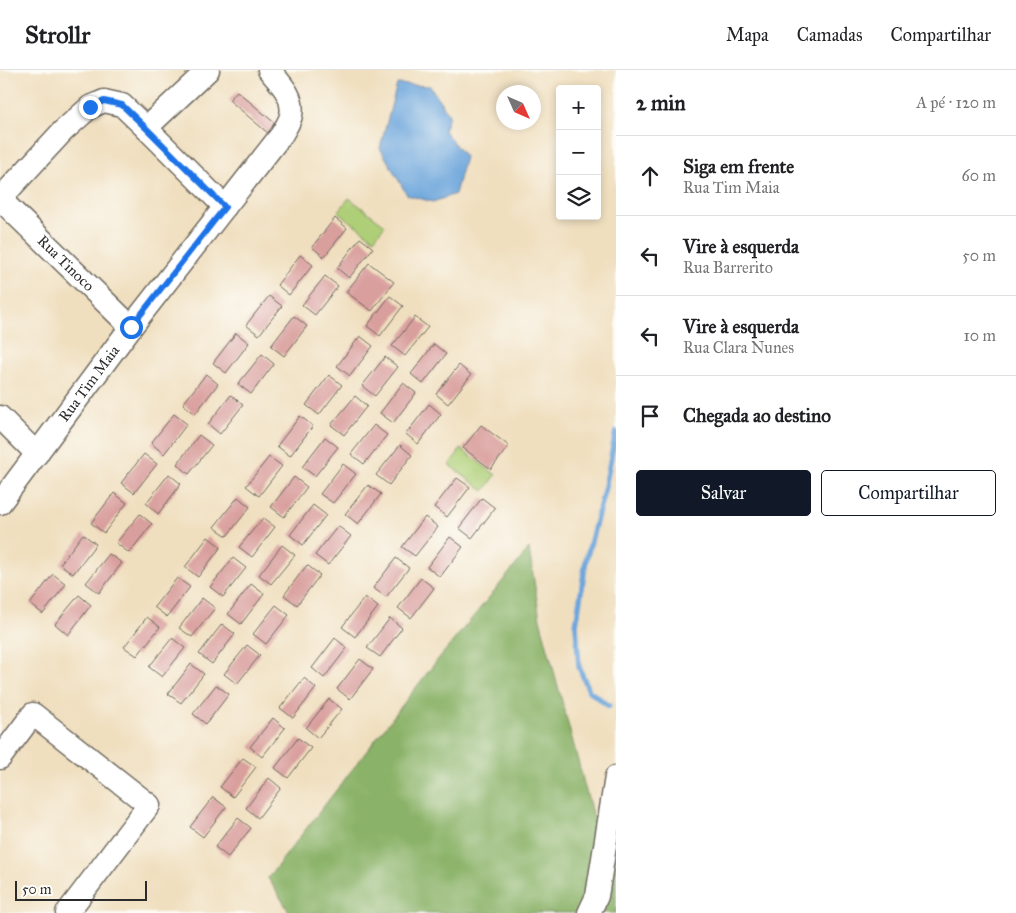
<!DOCTYPE html>
<html lang="pt">
<head>
<meta charset="utf-8">
<style>
  body { margin:0; font-family:"IM FELL Great Primer",serif; background:#f6f6f6; color:#202124 }
  .controls { position:absolute; right:15px; top:15px; display:grid; overflow:hidden; border-radius:5px; box-shadow:0 2px 8px #0003 }
  .controls button { width:45px; height:45px; display:grid; place-items:center; padding:0; border:0; border-bottom:1px solid #e0e0e0; background:#fff; color:#202124; font:25px sans-serif }
  .compass { position:absolute; left:496px; top:15px; width:45px; height:45px; border-radius:50%; background:#fff; box-shadow:0 2px 8px #0003; rotate:135deg }
  .scale { position:absolute; left:15px; bottom:12px; width:132px; box-sizing:border-box; padding-left:5px; border:2px solid #2b2b2b; border-top:0; font-size:14px; line-height:18px; white-space:nowrap; color:#2b2b2b; -webkit-text-stroke:4px #fdfcf7; paint-order:stroke }
  .stop { position:absolute; width:15px; height:15px; margin:-11px; border:4px solid #1a73e8; border-radius:50%; background:#fff }
  .stop.end { background:#1a73e8; border-color:#fff; box-shadow:0 1px 5px #0008 }
  .list { margin:0; padding:0; list-style:none }
  h2 { display:flex; justify-content:space-between; align-items:center; height:65px; margin:0; padding:0 20px; font-size:21px }
  h2 small { font-size:16px; font-weight:400; color:#757577 }
  .list li { display:grid; grid-template-columns:32px 1fr auto; gap:15px; align-items:center; box-sizing:border-box; height:80px; padding:0 20px; border-top:1px solid #e0e0e0 }
  .list b { display:block; font-size:19px; white-space:nowrap }
  .list p { margin:0; font-size:16px; white-space:nowrap; color:#757577 }
  .list em { font-size:16px; font-style:normal; color:#757577 }
  .actions { display:flex; gap:10px; padding:15px 20px }
  .actions a { flex:1; padding:11px 0; border:1px solid #111827; border-radius:5px; text-align:center; font-size:18px; color:#111827 }
  .actions .main { background:#111827; color:#fff }
  .icon { flex:none; width:28px; height:28px; fill:none; stroke:currentColor; stroke-width:2; stroke-linecap:round; stroke-linejoin:round }
  .map { position:relative; flex:none; width:616px; height:843px; overflow:hidden }
  header { display:flex; align-items:center; gap:30px; box-sizing:border-box; height:70px; padding:0 25px; background:#fff; border-bottom:1px solid #e0e0e0 }
  header strong { font-size:24px }
  nav { display:flex; gap:28px; margin-inline-start:auto; font-size:18px }
  main { display:flex }
  aside { flex:1; background:#fff }
  .map>svg:first-child { display:block }
  .green { fill:#aecf77; stroke:#6c7d51 }
  .forest { fill:#8ab268; stroke:#5a6e4a }
  .water { fill:#6ca5db; stroke:#4c6883 }
  .lines { fill:none; stroke-linecap:round; stroke-linejoin:round }
  .stream { stroke:#6ca5db; stroke-width:5.5 }
  .building { fill:#d99f9d }
  .minor-casing { stroke:#706a5f; stroke-width:25 }
  .minor { stroke:#fff; stroke-width:22 }
  .route { stroke:#1a73e8; stroke-width:6 }
  .labels { text-anchor:middle; dominant-baseline:central; stroke-width:4; stroke-linejoin:round; paint-order:stroke }
  .street-label { font-size:15px; fill:#2b2b2b; stroke:#fdfcf7 }
</style>
</head>
<body>
<header>
<strong>Strollr</strong>
<nav><a>Mapa</a><a>Camadas</a><a>Compartilhar</a></nav>
</header>
<main>
<div class="map">
<svg width="616" height="843" viewBox="0 0 616 843">
  <rect width="100%" height="100%" fill="#fdfcf7"/>
  <filter id="ink" filterUnits="userSpaceOnUse"><feTurbulence type="fractalNoise" baseFrequency=".02" numOctaves="2"/><feDisplacementMap in="SourceGraphic" scale="10" xChannelSelector="R" yChannelSelector="G"/><feConvolveMatrix kernelMatrix="1 2 1 2 8 2 1 2 1" color-interpolation-filters="sRGB"/></filter>
  <filter id="wash" filterUnits="userSpaceOnUse"><feTurbulence type="fractalNoise" baseFrequency=".0096" numOctaves="4" result="noise"/><feDisplacementMap in="SourceGraphic" scale="20" xChannelSelector="R" yChannelSelector="G"/><feGaussianBlur stdDeviation="1.12" result="paint"/><feColorMatrix in="noise" values="0 0 0 0 0 0 0 0 0 0 0 0 0 0 0 0 0 1.4 0 .05"/><feComposite in="paint" operator="in"/></filter>
  <g filter="url(#wash)">
    <rect width="100%" height="100%" fill="#f0dfbf"/>
    <g class="green">
      <polygon points="349,128 385,155 374,169 338,142"/>
      <polygon points="461,379 496,405 484,421 449,395"/>
    </g>
    <polygon class="forest" points="529,479 540,549 593,747 616,753 616,843 290,843 268,808 435,593"/>
    <polygon class="water" points="397,14 430,16 449,45 444,61 465,87 455,124 433,132 407,125 380,78"/>
    <g class="lines">
      <polyline class="stream" points="609,636 589,621 579,597 576,555 586,490 605,417 616,362"/>
    </g>
    <g id="blocks">
      <g class="building">
        <polygon points="237,21 277,55 269,64 229,30"/>
        <polygon points="335,148 347,158 324,187 312,177"/>
        <polygon points="360,168 373,178 349,208 337,198"/>
        <polygon points="300,185 313,195 289,225 277,215"/>
        <polygon points="369,193 394,212 372,241 346,222"/>
        <polygon points="325,206 338,216 315,245 302,235"/>
        <polygon points="269,226 282,236 259,265 246,255"/>
        <polygon points="390,226 403,236 380,266 367,256"/>
        <polygon points="294,246 307,256 284,286 271,276"/>
        <polygon points="415,247 428,257 405,286 392,276"/>
        <polygon points="236,263 249,273 226,303 213,293"/>
        <polygon points="360,266 373,276 350,306 337,296"/>
        <polygon points="434,274 446,284 423,314 411,304"/>
        <polygon points="262,284 274,294 251,324 238,314"/>
        <polygon points="385,287 398,297 375,326 362,316"/>
        <polygon points="459,295 471,305 448,334 436,324"/>
        <polygon points="206,304 218,314 195,344 183,334"/>
        <polygon points="329,305 342,315 319,345 306,335"/>
        <polygon points="403,313 416,323 393,353 380,343"/>
        <polygon points="231,325 243,335 220,364 208,354"/>
        <polygon points="355,326 367,336 344,365 331,355"/>
        <polygon points="429,334 441,344 418,374 406,364"/>
        <polygon points="174,344 187,354 164,384 151,373"/>
        <polygon points="300,346 313,356 290,386 277,376"/>
        <polygon points="374,355 387,365 364,394 351,384"/>
        <polygon points="481,355 509,376 491,399 463,378"/>
        <polygon points="199,365 212,375 189,404 177,394"/>
        <polygon points="325,367 338,377 315,406 302,397"/>
        <polygon points="400,375 412,385 389,415 376,405"/>
        <polygon points="144,384 157,394 134,423 121,413"/>
        <polygon points="269,387 282,396 259,426 246,416"/>
        <polygon points="343,394 356,404 333,433 320,424"/>
        <polygon points="169,404 181,414 158,444 146,433"/>
        <polygon points="294,407 307,417 284,447 271,437"/>
        <polygon points="457,408 470,417 447,447 434,437"/>
        <polygon points="368,415 381,424 358,454 345,444"/>
        <polygon points="114,423 127,433 104,463 91,453"/>
        <polygon points="238,427 250,437 227,466 214,457"/>
        <polygon points="482,428 495,438 472,468 459,458"/>
        <polygon points="313,435 326,445 303,475 290,465"/>
        <polygon points="140,444 152,454 129,483 116,473"/>
        <polygon points="425,447 438,457 415,486 402,477"/>
        <polygon points="263,448 275,457 252,487 239,477"/>
        <polygon points="338,456 351,466 328,495 315,485"/>
        <polygon points="83,464 96,474 73,504 60,494"/>
        <polygon points="208,467 221,477 198,507 185,497"/>
        <polygon points="450,467 463,477 440,507 427,497"/>
        <polygon points="282,475 295,485 271,514 259,505"/>
        <polygon points="109,484 122,493 99,523 86,513"/>
        <polygon points="233,488 246,498 223,527 210,517"/>
        <polygon points="396,488 409,498 386,527 373,518"/>
        <polygon points="307,495 320,505 297,535 284,525"/>
        <polygon points="53,504 66,514 43,544 30,534"/>
        <polygon points="177,508 190,517 167,547 154,537"/>
        <polygon points="421,508 434,518 411,548 398,538"/>
        <polygon points="251,514 264,524 241,554 228,544"/>
        <polygon points="79,525 91,535 68,565 55,554"/>
        <polygon points="365,527 378,537 355,567 342,557"/>
        <polygon points="202,528 215,538 192,567 179,558"/>
        <polygon points="276,535 289,545 266,574 253,564"/>
        <polygon points="147,547 160,557 137,586 124,577"/>
        <polygon points="390,548 402,558 380,587 367,578"/>
        <polygon points="222,554 235,564 212,594 199,584"/>
        <polygon points="172,568 185,578 162,607 149,597"/>
        <polygon points="335,568 347,578 324,608 312,598"/>
        <polygon points="247,575 260,585 237,614 224,604"/>
        <polygon points="360,589 373,599 350,629 337,619"/>
        <polygon points="191,594 204,604 181,633 168,624"/>
        <polygon points="304,608 316,618 293,648 280,638"/>
        <polygon points="216,615 229,624 206,654 193,644"/>
        <polygon points="329,629 342,639 318,668 306,658"/>
        <polygon points="273,648 285,658 262,687 250,677"/>
        <polygon points="298,668 311,678 288,708 275,698"/>
        <polygon points="243,688 256,697 233,727 220,717"/>
        <polygon points="269,708 281,718 258,748 246,738"/>
        <polygon points="213,727 226,737 203,767 190,757"/>
        <polygon points="238,748 251,758 228,787 215,777"/>
      </g>
    </g>
  </g>
  <g filter="url(#ink)">
    <use href="#blocks" fill-opacity="0" stroke="#706a5f" stroke-width="1"/>
    <g class="lines">
      <defs>
        <g id="minor">
          <polyline points="146,58 208,0"/>
          <polyline points="0,129 63,61 90,37 104,31 122,35 146,58 225,137"/>
          <path id="s1" d="M 0,129 L 131,257"/>
          <polyline points="0,347 37,384"/>
          <path id="s2" d="M 0,433 L 131,257 L 282,64 C 285,58 290,52 291,45 C 295,27 280,13 269,0"/>
          <polyline points="0,688 33,644 149,735 67,843"/>
          <polyline points="589,843 597,826 616,707"/>
        </g>
      </defs>
      <use href="#minor" class="minor-casing"/>
      <use href="#minor" class="minor"/>
    </g>
  </g>
  <g class="lines" filter="url(#ink)">
    <polyline class="route" points="90,37 104,31 122,35 146,58 225,137 131,257"/>
  </g>
  <g class="labels">
    <g class="street-label">
      <text stroke="none"><textPath href="#s1" startOffset="92">Rua Tinoco</textPath></text>
      <text stroke="none"><textPath href="#s2" startOffset="149">Rua Tim Maia</textPath></text>
    </g>
  </g>
</svg>
<div class="controls">
<button>+</button>
<button>−</button>
<button><svg class="icon" aria-label="layers" viewBox="0 0 24 24"><path d="M12 4l9 5-9 5-9-5zM3 14l9 5 9-5"/></svg></button>
</div>
<svg class="compass" viewBox="-18 -18 36 36"><path d="M0-13l5 13h-10z" fill="#e53935"/><path d="M0 13l5-13h-10z" fill="#757577"/></svg>
<div class="scale">50 m</div>
<div class="stop" style="left:131px;top:257px"></div>
<div class="stop end" style="left:90px;top:37px"></div>
</div>
<aside>
<h2>2 min<small>A pé · 120 m</small></h2>
<ul class="list">
<li><svg class="icon" aria-label="ahead" viewBox="0 0 24 24"><path d="M12 20V5M6 11l6-6 6 6"/></svg><div><b>Siga em frente</b><p>Rua Tim Maia</p></div><em>60 m</em></li>
<li><svg class="icon" aria-label="left" viewBox="0 0 24 24"><path d="M17 20v-9H6M10 6l-5 5 5 5"/></svg><div><b>Vire à esquerda</b><p>Rua Barrerito</p></div><em>50 m</em></li>
<li><svg class="icon" aria-label="left" viewBox="0 0 24 24"><path d="M17 20v-9H6M10 6l-5 5 5 5"/></svg><div><b>Vire à esquerda</b><p>Rua Clara Nunes</p></div><em>10 m</em></li>
<li><svg class="icon" aria-label="arrive" viewBox="0 0 24 24"><path d="M6 21V4h12l-3 4 3 4H6"/></svg><div><b>Chegada ao destino</b></div></li>
</ul>
<div class="actions"><a class="main">Salvar</a><a>Compartilhar</a></div>
</aside>
</main>
</body>
</html>
